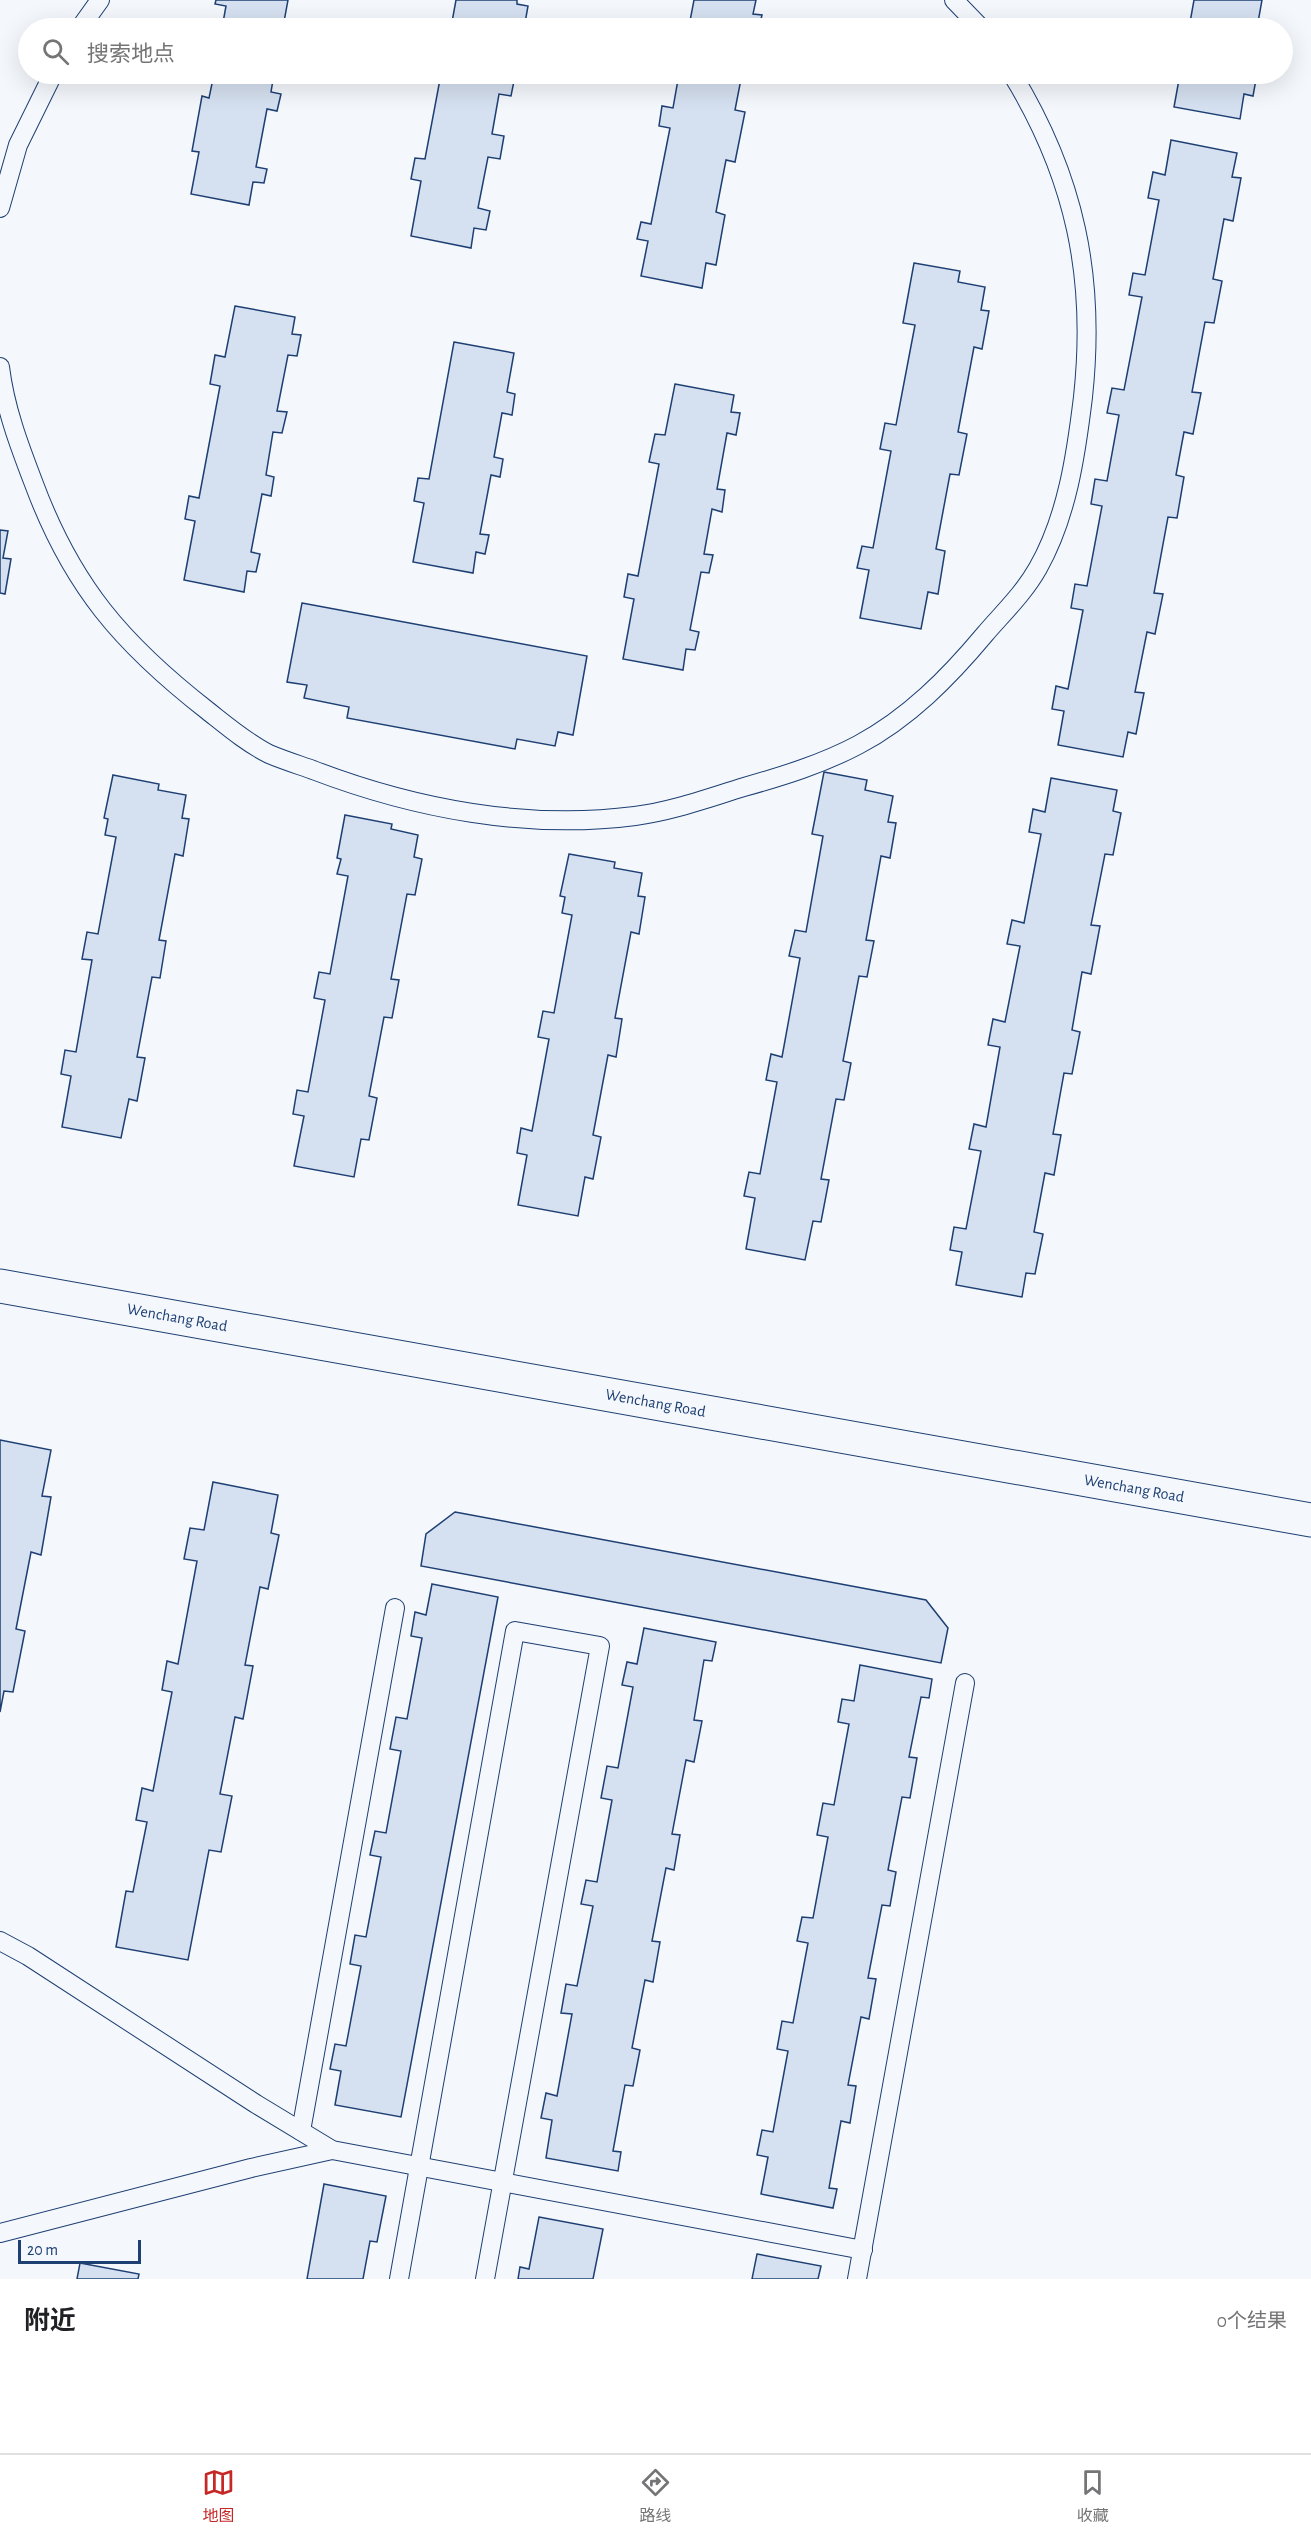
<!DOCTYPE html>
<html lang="zh">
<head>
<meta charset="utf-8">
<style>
  body { margin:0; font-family:"Alegreya Sans","Noto Sans SC",sans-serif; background:#f2f2f2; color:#202124 }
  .scale { position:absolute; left:18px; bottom:15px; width:123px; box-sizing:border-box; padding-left:6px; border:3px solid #1d3f73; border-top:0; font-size:16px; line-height:21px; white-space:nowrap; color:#1d3f73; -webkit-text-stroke:4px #f4f7fb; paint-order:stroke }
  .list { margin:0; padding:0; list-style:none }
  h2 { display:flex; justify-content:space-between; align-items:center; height:78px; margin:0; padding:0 24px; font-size:26px }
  h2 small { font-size:20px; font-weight:400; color:#757577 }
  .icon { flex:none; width:33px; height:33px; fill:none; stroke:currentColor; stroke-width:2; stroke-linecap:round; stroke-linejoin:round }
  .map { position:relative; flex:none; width:1311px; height:2279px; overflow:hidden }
  .search { position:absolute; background:#fff; box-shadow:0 6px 24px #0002; left:18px; right:18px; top:18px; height:66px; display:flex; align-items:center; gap:15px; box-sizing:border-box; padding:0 21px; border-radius:33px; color:#757577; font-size:22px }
  .sheet { height:174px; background:#fff }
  nav { display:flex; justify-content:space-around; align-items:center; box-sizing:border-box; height:84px; border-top:2px solid #e0e0e0; background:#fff; font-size:16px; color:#757577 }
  nav a { display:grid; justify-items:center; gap:3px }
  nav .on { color:#c62828 }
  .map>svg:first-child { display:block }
  .building { fill:#d5e0f0; stroke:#1d3f73; stroke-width:1.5 }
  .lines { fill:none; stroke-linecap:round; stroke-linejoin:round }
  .lane-casing { stroke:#1d3f73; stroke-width:20 }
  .secondary-casing { stroke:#1d3f73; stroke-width:35 }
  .lane { stroke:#f4f7fb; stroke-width:18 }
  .secondary { stroke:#f4f7fb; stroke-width:33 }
  .labels { text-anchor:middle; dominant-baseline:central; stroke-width:4.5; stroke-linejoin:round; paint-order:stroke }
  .street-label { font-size:16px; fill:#1d3f73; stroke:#f4f7fb }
</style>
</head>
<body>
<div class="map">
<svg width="1311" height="2279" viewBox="0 0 1311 2279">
  <rect width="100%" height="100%" fill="#f4f7fb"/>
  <g class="building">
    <polygon points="216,0 288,0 283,27 292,28 222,28 226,6 215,4"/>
    <polygon points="456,0 517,0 517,4 528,6 525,23 513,21 511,28 439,28 441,20 452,22"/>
    <polygon points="694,0 756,0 753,14 762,15 759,28 677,28 679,19 690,21"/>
    <polygon points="1194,0 1262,0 1257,28 1189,28"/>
    <polygon points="214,74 274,74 271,92 281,94 277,111 267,109 256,167 267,169 264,183 253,182 249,205 191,194 199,152 192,151 202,96 209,98"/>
    <polygon points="441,74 503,74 515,76 511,96 499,94 492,134 504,136 500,159 488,157 478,208 490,211 486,230 474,228 471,248 411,236 421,181 411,179 415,158 425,159"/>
    <polygon points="679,74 742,74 735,110 745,112 735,162 726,160 716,212 725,215 716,265 706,263 702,288 641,276 648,241 637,239 641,222 651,224 670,128 659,126 662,106 673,108"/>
    <polygon points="1180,74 1257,74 1253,96 1244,94 1240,119 1174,107"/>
    <polygon points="1171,140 1237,153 1232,177 1241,178 1233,221 1224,219 1213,279 1222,281 1214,323 1205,322 1192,392 1201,393 1193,434 1184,432 1176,475 1184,477 1177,518 1168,517 1154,593 1163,594 1155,634 1147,632 1135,692 1144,693 1136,734 1128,732 1123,757 1058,745 1064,711 1052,709 1056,686 1068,689 1083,610 1071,608 1075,584 1087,586 1102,506 1091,504 1095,479 1107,481 1119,415 1107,413 1112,388 1124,390 1142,297 1129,295 1133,273 1145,275 1159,200 1148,198 1153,172 1165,175"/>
    <polygon points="914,263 960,271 958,282 985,287 981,310 989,311 982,349 974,347 958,432 967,434 959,475 950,474 936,549 945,551 938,594 928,592 921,629 860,618 869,570 857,568 862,546 873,548 891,451 880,449 885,423 896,425 915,325 903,323"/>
    <polygon points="235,306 295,317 292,334 301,335 297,356 288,355 277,411 287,412 282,433 273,432 266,475 274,477 271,496 262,494 251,552 260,554 256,572 247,571 244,592 184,580 195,521 185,519 189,496 199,498 220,386 210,384 215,355 225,357"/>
    <polygon points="454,342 514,353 507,392 515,394 512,415 502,413 494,457 503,459 500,477 491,475 480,534 489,535 485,554 476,552 473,573 413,562 424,503 414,501 418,478 429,479"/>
    <polygon points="675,384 734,395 731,412 740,413 736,435 727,433 717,489 725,490 722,512 712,509 704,554 713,555 709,573 701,572 690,630 699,632 695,650 686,649 683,670 623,659 634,599 624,597 628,574 638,576 659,464 649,462 655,434 665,435"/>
    <polygon points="0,530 8,531 3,558 11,559 5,594 0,593"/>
    <polygon points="302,603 587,656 573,735 558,732 555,746 517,739 515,749 347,718 349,707 304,698 307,685 287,682"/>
    <polygon points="824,772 867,780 865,790 893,796 888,822 896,823 890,858 881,856 866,940 874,941 867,977 859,976 843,1061 851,1063 844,1100 836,1099 821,1179 829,1180 821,1222 813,1221 805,1260 746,1249 755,1198 744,1196 749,1172 760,1174 777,1082 766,1080 771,1054 782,1057 800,958 789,956 795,930 806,932 823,836 812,834"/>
    <polygon points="113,775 159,784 158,790 186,795 182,818 189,819 183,856 175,854 159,940 166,941 160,978 152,977 137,1057 145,1058 137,1101 129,1099 121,1138 62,1127 71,1076 61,1074 65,1050 76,1052 92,960 82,959 87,932 98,934 116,837 105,835 108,819 104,818"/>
    <polygon points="1051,778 1117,790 1113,811 1121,813 1113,855 1105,854 1091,925 1100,926 1091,974 1082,972 1072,1030 1080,1032 1072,1074 1064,1073 1053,1134 1061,1135 1054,1175 1045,1173 1034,1232 1043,1234 1035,1274 1026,1273 1022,1297 956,1285 962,1252 950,1250 954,1227 966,1229 981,1151 969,1149 974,1124 986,1127 1000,1047 988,1045 993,1019 1005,1022 1020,946 1007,944 1012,920 1024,923 1041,834 1029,832 1033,809 1045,812"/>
    <polygon points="345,815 392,824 391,829 418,835 414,857 422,859 415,895 407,894 391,979 399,980 392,1018 384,1017 369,1096 377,1098 369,1140 361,1139 354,1177 294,1166 304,1116 293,1114 297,1090 308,1092 325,1000 314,998 319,972 330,974 348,876 337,874 341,859 337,858"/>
    <polygon points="569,854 615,862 614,868 642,873 638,896 645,897 639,934 631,932 615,1018 622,1019 616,1057 608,1055 593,1135 601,1137 593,1179 585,1177 578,1216 518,1205 527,1155 517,1153 521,1128 532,1131 549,1039 538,1037 543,1011 554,1013 572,915 562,913 565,897 560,896"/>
    <polygon points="0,1440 51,1450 42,1496 51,1497 41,1555 31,1552 16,1629 25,1631 13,1692 4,1691 0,1712"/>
    <polygon points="213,1482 278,1495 271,1533 279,1535 268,1589 260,1587 245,1665 253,1666 243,1719 235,1717 220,1794 232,1796 221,1852 209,1850 188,1960 116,1947 126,1891 133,1892 147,1822 136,1820 142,1788 153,1791 172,1692 162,1690 167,1661 178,1664 197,1561 184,1559 190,1528 204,1530"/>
    <polygon points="455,1512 926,1600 948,1628 941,1663 421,1566 426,1534"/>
    <polygon points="432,1584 498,1597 401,2117 335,2105 341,2071 330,2069 335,2044 346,2046 361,1966 350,1964 355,1935 366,1937 381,1857 370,1855 375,1831 386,1833 401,1751 390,1749 396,1717 407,1719 422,1638 411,1636 415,1612 426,1615"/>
    <polygon points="644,1628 716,1642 712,1661 704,1660 694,1720 702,1721 694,1762 686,1760 672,1834 680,1835 674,1870 666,1868 652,1941 660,1942 653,1982 645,1980 632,2048 640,2050 633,2086 625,2085 613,2151 621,2152 618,2171 546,2158 552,2120 541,2118 546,2093 557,2096 572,2014 561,2013 566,1984 577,1986 593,1906 581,1904 586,1880 597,1882 612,1800 601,1798 607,1766 618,1768 633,1687 622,1685 627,1662 637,1664"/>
    <polygon points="860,1665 932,1679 929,1698 921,1697 909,1757 917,1758 910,1798 902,1797 888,1870 896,1872 890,1906 882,1905 868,1978 876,1979 869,2019 861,2017 848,2085 856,2086 850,2123 841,2121 829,2188 837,2189 833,2208 761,2194 768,2157 757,2155 762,2130 773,2132 788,2051 777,2049 782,2021 793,2023 808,1943 797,1941 802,1917 813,1918 828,1837 817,1835 823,1803 834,1805 849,1724 838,1722 842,1699 854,1701"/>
    <polygon points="324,2184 386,2196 377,2242 370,2241 363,2279 307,2279"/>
    <polygon points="539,2217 603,2229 593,2279 518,2279 520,2267 529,2269"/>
    <polygon points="757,2254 821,2266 818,2279 752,2279"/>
    <polygon points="80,2263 139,2274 138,2279 77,2279"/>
  </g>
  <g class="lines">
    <defs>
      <g id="lane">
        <polyline points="954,0 981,28"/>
        <polyline points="80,28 100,0"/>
        <polyline points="0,208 18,145 53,74"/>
        <path d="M 0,367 C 5,408 19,445 34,484 C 72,586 122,644 208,711 C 227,726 247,743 269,754 C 283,760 299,765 313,770 C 415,809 527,830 635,816 C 673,811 708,798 744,787 C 783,776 822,764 858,745 C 909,718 949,677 985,634 C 1003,613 1024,593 1038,568 C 1067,517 1076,455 1083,397 C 1096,277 1075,177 1012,74"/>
        <polyline points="0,1941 28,1956 256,2104 332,2150 863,2250"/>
        <polyline points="301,2131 395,1608"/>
        <polyline points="0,2233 251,2168 332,2150"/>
        <polyline points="399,2279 515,1631 600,1646 485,2279"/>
        <polyline points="857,2279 965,1683"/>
      </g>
      <g id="secondary">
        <path id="s1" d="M 0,1286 L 1311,1520"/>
      </g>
    </defs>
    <use href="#lane" class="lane-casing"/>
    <use href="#secondary" class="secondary-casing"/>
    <use href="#lane" class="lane"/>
    <use href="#secondary" class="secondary"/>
  </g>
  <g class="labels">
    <g class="street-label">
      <text stroke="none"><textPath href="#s1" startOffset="180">Wenchang Road</textPath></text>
      <text stroke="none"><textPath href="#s1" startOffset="666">Wenchang Road</textPath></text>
      <text stroke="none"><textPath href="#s1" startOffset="1152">Wenchang Road</textPath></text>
    </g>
  </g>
</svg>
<div class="scale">20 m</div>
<div class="search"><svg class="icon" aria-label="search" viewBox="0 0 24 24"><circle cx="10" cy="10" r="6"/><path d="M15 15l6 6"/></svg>搜索地点</div>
</div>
<section class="sheet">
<h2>附近<small>0个结果</small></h2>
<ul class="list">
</ul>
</section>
<nav>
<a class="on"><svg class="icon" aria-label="map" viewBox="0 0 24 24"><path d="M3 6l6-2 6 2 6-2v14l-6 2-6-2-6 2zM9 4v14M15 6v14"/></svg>地图</a>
<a><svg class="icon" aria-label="directions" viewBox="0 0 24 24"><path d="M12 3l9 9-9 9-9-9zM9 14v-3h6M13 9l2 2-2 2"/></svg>路线</a>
<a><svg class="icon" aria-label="saved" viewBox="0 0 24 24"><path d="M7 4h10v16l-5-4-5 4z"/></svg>收藏</a>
</nav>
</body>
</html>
